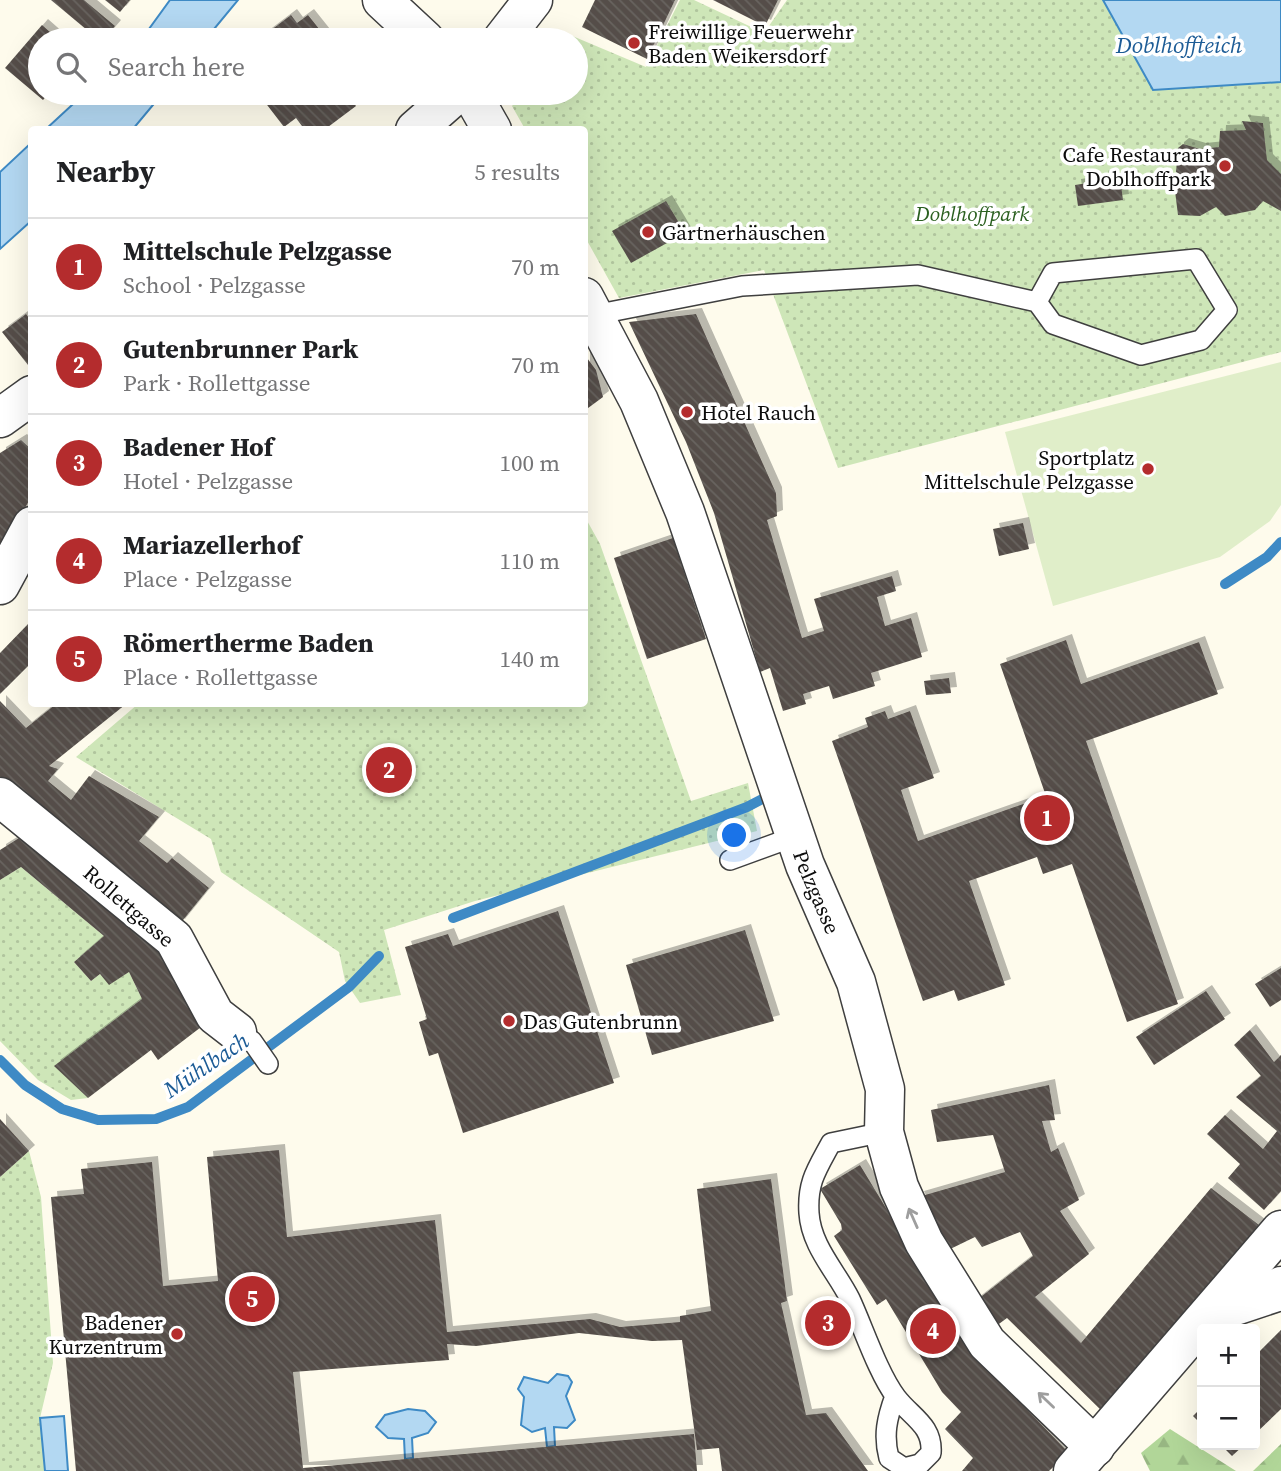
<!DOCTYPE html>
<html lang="en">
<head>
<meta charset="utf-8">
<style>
  body { margin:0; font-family:"Source Serif 4",serif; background:#f2f2f2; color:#202124 }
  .controls { position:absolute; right:21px; bottom:21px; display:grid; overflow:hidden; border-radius:7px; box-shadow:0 7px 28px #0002 }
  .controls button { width:63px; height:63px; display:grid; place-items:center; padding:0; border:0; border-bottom:2px solid #e0e0e0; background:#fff; color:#202124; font:35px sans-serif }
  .you { position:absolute; left:735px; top:836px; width:24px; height:24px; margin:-18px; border:5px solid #fff; border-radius:50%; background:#1a73e8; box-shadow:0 0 0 10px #1a73e833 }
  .badge { display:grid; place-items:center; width:46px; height:46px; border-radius:50%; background:#b42c2d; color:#fff; font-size:23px; font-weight:700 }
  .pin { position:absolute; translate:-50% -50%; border:4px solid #fff; box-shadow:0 2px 7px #0006 }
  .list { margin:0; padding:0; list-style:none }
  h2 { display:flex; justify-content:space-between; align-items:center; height:91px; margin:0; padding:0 28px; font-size:30px }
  h2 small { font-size:23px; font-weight:400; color:#757577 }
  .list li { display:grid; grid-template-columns:46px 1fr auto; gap:21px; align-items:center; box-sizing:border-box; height:98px; padding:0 28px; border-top:2px solid #e0e0e0 }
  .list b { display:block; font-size:26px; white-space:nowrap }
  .list p { margin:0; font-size:23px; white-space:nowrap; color:#757577 }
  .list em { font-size:23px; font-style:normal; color:#757577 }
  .icon { flex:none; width:38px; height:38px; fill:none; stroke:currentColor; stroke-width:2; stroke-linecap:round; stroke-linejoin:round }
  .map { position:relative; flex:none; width:1281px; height:1471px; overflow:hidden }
  .search { position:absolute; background:#fff; box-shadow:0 7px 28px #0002; left:28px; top:28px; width:560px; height:77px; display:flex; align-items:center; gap:18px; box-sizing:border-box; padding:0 24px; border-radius:38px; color:#757577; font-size:26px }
  .panel { position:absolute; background:#fff; box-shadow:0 7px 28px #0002; left:28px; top:126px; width:560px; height:581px; border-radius:7px }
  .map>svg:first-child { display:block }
  .green { fill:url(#green-dots) }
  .forest { fill:url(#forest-firs) }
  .pitch { fill:#e0eec9 }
  .water { fill:#b3d8f2; stroke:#3e8ac5; stroke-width:2 }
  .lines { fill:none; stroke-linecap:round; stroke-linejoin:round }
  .stream { stroke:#3e8ac5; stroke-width:10 }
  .building { fill:url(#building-back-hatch); filter:url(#shadow) }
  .service-casing { stroke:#3f3f3f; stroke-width:22 }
  .minor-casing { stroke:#3f3f3f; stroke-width:41 }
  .tertiary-casing { stroke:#3f3f3f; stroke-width:41 }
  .service { stroke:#fff; stroke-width:19 }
  .minor { stroke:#fff; stroke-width:38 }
  .tertiary { stroke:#fff; stroke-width:38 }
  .oneway { stroke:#9e9e9e }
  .poi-dot { fill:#b42c2d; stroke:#fff; stroke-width:2.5 }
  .labels { text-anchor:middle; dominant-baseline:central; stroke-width:7; stroke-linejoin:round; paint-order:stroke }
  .poi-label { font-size:21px; fill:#0c0c0c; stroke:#fff; text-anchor:start }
  .park-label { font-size:21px; font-style:italic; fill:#2b6020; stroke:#fff }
  .street-label { font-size:21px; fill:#0c0c0c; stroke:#fff }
  .water-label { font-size:23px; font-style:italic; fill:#1d5c96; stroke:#fff }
</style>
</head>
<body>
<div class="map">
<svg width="1281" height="1471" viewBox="0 0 1281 1471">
  <defs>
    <pattern id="green-dots" width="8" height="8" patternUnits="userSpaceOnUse" patternTransform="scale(1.75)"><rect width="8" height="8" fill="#cee6b8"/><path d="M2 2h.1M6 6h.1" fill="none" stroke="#b0c49d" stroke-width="1.8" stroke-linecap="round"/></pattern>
    <pattern id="forest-firs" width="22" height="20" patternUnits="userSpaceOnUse" patternTransform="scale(1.75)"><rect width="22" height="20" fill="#b1d698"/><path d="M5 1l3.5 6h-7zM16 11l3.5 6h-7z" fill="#97b682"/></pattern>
    <pattern id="building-back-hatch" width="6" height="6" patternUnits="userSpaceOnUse" patternTransform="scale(1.75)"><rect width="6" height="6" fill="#544e49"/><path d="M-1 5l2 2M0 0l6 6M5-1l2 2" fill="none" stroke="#68635f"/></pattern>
    <filter id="shadow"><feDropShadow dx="6" dy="-6" stdDeviation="0" flood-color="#0004"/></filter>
  </defs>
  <rect width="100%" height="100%" fill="#fefbec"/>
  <g class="green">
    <polygon points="680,0 694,0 764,33 787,0 1281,0 1281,352 838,468 764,270 619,298 585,237 584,130 525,129 512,106 523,93 576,93 576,40 565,40 570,35 646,67"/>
    <polygon points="585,517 600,544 691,801 748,783 757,831 475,901 384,930 401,995 360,1003 345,981 339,952 221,872 211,839 76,757 138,704 584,704"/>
    <polygon points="21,867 104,936 74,962 91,981 100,974 109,984 129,972 142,999 55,1066 88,1098 71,1100 38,1080 0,1041 0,880"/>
    <polygon points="29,1151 41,1197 53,1363 40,1418 45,1471 0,1471 0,1177"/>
  </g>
  <g class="forest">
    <polygon points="1170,1429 1236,1471 1150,1471 1141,1453"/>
    <polygon points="1281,1444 1281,1471 1253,1471"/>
  </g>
  <polygon class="pitch" points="1281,362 1281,505 1270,521 1220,557 1053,606 1005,432"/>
  <g class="water">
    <polygon points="170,0 238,0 205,40 141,40"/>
    <polygon points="1103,0 1281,0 1281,82 1153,90"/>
    <polygon points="85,93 163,93 133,129 46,129"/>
    <polygon points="31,143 31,221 0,249 0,172"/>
    <polygon points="557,1374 568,1376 572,1382 566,1396 575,1420 567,1428 554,1427 555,1446 547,1447 545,1428 532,1432 521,1425 524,1397 518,1389 524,1377 548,1383"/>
    <polygon points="408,1409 425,1411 436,1422 428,1433 412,1438 413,1458 405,1459 404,1439 388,1438 376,1427 385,1415"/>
    <polygon points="64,1416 68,1471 45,1471 40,1418"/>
  </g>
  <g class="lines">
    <g class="stream">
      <polyline points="1225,584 1267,557 1281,542"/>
      <polyline points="453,918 747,807 772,794"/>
      <polyline points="0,1060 25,1085 62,1109 98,1120 156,1119 188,1107 349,987 379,956"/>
    </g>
  </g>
  <g class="building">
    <polygon points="51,0 84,0 115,26 103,40 99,40"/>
    <polygon points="105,0 130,0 120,12"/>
    <polygon points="595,0 675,0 647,59 582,27"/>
    <polygon points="713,0 778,0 765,26"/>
    <polygon points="291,15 297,23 308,15 328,40 258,40"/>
    <polygon points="42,25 59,40 40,40 40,93 49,93 43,100 5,68"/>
    <polygon points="266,93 346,93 356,106 324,130 305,130 296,118 284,127 261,97"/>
    <polygon points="1242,121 1263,123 1267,160 1281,174 1281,211 1263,201 1255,210 1225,216 1216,207 1200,216 1178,215 1175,191 1185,178 1176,172 1178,148 1183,144 1200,149 1219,147 1220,131 1246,130"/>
    <polygon points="1120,178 1123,200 1078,206 1075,185"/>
    <polygon points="666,201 685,233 631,263 612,231"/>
    <polygon points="26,314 32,322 32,370 2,332"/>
    <polygon points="696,314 776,493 777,516 767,520 802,638 824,631 814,599 892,576 896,591 877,597 885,626 911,618 922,657 871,673 875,686 833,699 829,686 803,694 806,704 783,711 770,668 760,672 714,513 686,442 629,322"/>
    <polygon points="584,354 596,370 603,397 584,411"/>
    <polygon points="21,440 32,450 32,496 0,549 0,453"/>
    <polygon points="1023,523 1029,549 999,556 993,529"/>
    <polygon points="673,538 706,639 647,659 614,558"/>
    <polygon points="32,620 32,662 0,694 0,653"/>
    <polygon points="1066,640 1081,684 1199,642 1218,694 1086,741 1178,1004 1127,1022 1072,864 1043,874 1037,857 969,881 1005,985 958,1001 954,990 923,1001 832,741 868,727 865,718 885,711 888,719 910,711 934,778 901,790 918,841 1046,796 1000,664"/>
    <polygon points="949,678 951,693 926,695 924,681"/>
    <polygon points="0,701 26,728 56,704 126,704 49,766 58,769 48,781 71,800 89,776 159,817 139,841 167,863 172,858 209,888 179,925 0,778"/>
    <polygon points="27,833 163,947 205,1024 158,1060 151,1050 88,1098 54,1066 142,999 129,972 109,985 100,974 91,981 74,962 104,936 21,867 0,880 0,850"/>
    <polygon points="558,911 614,1083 463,1133 438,1053 429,1056 419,1022 427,1019 405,947 448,934 453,946"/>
    <polygon points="745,930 774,1021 652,1055 626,965"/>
    <polygon points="1281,968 1281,1000 1270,1007 1255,984"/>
    <polygon points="1206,991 1225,1019 1154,1065 1136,1037"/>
    <polygon points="1250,1030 1274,1062 1281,1055 1281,1191 1264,1210 1228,1178 1240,1164 1207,1134 1225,1115 1263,1149 1277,1131 1236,1097 1261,1076 1234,1045"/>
    <polygon points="1049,1085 1055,1120 1042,1121 1051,1152 1058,1148 1079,1200 1060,1211 1089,1254 1035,1297 1081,1343 1211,1188 1259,1225 1104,1413 1007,1318 988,1332 968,1307 1033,1256 1020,1232 982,1247 975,1237 942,1253 918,1197 1005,1172 993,1135 937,1142 931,1110"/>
    <polygon points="0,1119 29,1151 0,1177"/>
    <polygon points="279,1150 287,1237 435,1220 447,1332 590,1319 620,1327 680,1322 680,1316 711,1311 697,1189 771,1179 787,1301 781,1303 806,1415 826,1413 868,1471 722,1471 719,1448 697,1450 682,1340 652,1341 579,1333 476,1346 447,1344 449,1360 293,1372 303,1468 694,1434 697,1471 76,1471 51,1197 84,1194 81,1169 152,1162 163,1286 218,1281 207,1157"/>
    <polygon points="860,1165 976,1357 1066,1450 1067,1454 1049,1471 962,1471 973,1458 945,1429 961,1412 942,1392 886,1299 877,1305 834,1236 842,1230 841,1224 820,1189"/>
    <polygon points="1281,1330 1281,1409 1255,1434 1255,1356"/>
    <polygon points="1202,1407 1202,1425 1193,1416"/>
    <polygon points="1221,1445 1244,1445 1232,1456"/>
  </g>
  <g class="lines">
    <defs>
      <g id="service">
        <polyline points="594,315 742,286 918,275 1037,302 1053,324 1141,355 1201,340 1227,310 1196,259 1053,273 1037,302"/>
        <polyline points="730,860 796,836"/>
        <polyline points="237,1032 252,1041 268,1064"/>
        <path d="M 884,1132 L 831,1143 C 817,1169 807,1182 809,1213 C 811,1246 836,1271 850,1299 C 863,1327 878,1373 896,1397 C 911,1417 933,1425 931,1453 L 920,1464 L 904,1468 L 889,1458 C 883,1435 887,1418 895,1396"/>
      </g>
      <g id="minor">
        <polyline points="382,0 425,40"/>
        <polyline points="471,93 492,130"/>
        <path id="s1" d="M 584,297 L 639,401 L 685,512 L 805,865 L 856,982 L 885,1089 L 884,1132 L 899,1187 L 924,1242 L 987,1343 L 1095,1447"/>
        <polyline points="0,797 174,939 215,1015 237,1032"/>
        <polyline points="1211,1314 1274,1293 1281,1286"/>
        <polyline points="1073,1471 1281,1230"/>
      </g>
      <g id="tertiary">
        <polyline points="502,40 533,0"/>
        <polyline points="415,130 457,93"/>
        <polyline points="0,418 32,395"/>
        <polyline points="0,585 32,526"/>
      </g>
    </defs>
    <use href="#service" class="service-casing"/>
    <use href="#minor" class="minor-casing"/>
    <use href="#tertiary" class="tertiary-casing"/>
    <use href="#service" class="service"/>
    <use href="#minor" class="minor"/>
    <use href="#tertiary" class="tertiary"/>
  </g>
  <defs><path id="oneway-shaft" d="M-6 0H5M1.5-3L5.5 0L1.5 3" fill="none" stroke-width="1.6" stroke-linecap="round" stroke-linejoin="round" transform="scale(1.75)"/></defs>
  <g class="oneway">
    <use href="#oneway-shaft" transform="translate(913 1218) rotate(-114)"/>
    <use href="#oneway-shaft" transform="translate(1046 1400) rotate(-136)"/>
  </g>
  <g class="poi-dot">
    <circle cx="634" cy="43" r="7"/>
    <circle cx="1225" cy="166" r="7"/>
    <circle cx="648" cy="232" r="7"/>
    <circle cx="687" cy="412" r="7"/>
    <circle cx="1148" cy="469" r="7"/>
    <circle cx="509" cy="1021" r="7"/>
    <circle cx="177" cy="1334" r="7"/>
  </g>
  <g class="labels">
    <g class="poi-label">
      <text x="648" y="31">Freiwillige Feuerwehr<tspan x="648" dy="24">Baden Weikersdorf</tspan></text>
      <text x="1211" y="154" text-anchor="end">Cafe Restaurant<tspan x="1211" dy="24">Doblhoffpark</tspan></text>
      <text x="662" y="232">Gärtnerhäuschen</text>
      <text x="701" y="412">Hotel Rauch</text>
      <text x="1134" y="457" text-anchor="end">Sportplatz<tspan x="1134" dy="24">Mittelschule Pelzgasse</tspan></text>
      <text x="523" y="1021">Das Gutenbrunn</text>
      <text x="163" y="1322" text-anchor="end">Badener<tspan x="163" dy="24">Kurzentrum</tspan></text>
    </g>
    <g class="park-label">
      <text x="972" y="213">Doblhoffpark</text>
    </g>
    <g class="street-label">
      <text stroke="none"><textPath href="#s1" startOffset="640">Pelzgasse</textPath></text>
      <text transform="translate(129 906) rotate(41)">Rollettgasse</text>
    </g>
    <g class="water-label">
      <text x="1179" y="45">Doblhoffteich</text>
      <text transform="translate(206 1065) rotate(-34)">Mühlbach</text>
    </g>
  </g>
</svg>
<div class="controls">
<button>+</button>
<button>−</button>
</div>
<div class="you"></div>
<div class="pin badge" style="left:1047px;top:818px">1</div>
<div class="pin badge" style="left:389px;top:770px">2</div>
<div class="pin badge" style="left:828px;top:1323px">3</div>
<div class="pin badge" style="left:933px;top:1331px">4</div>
<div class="pin badge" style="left:252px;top:1299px">5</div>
<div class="search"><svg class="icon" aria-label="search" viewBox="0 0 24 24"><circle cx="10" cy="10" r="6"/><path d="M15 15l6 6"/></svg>Search here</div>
<section class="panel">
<h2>Nearby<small>5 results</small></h2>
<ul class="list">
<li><span class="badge">1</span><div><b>Mittelschule Pelzgasse</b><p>School · Pelzgasse</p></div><em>70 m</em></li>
<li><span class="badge">2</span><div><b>Gutenbrunner Park</b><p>Park · Rollettgasse</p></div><em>70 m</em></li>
<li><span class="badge">3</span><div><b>Badener Hof</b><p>Hotel · Pelzgasse</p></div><em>100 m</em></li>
<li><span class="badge">4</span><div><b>Mariazellerhof</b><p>Place · Pelzgasse</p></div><em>110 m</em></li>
<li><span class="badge">5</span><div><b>Römertherme Baden</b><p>Place · Rollettgasse</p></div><em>140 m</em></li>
</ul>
</section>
</div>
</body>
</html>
